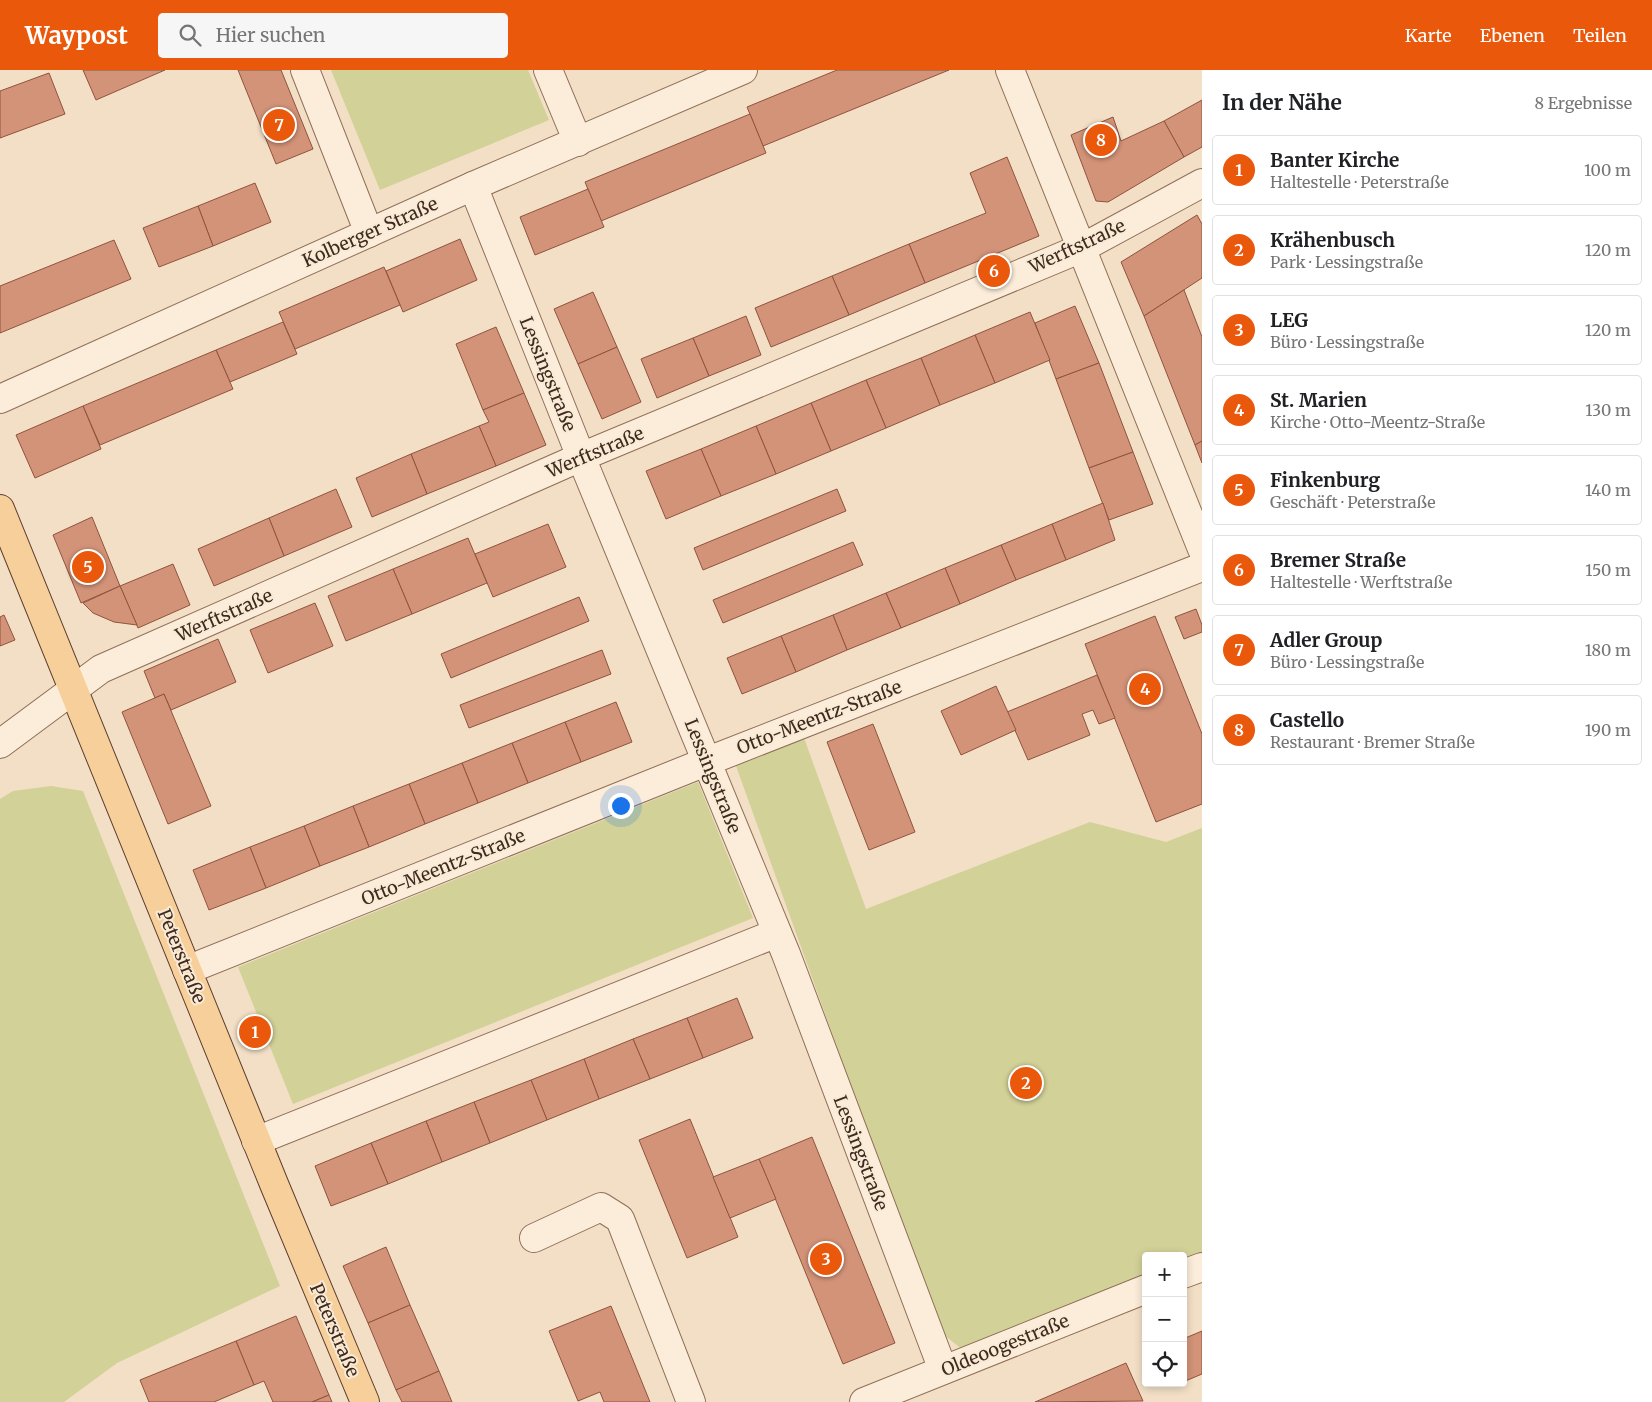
<!DOCTYPE html>
<html lang="de">
<head>
<meta charset="utf-8">
<style>
  body { margin:0; font-family:Merriweather,serif; background:#f6f6f6; color:#202124 }
  .controls { position:absolute; right:15px; bottom:15px; display:grid; overflow:hidden; border-radius:5px; box-shadow:0 2px 8px #0003 }
  .controls button { width:45px; height:45px; display:grid; place-items:center; padding:0; border:0; border-bottom:1px solid #e0e0e0; background:#fff; color:#202124; font:25px sans-serif }
  .you { position:absolute; left:620px; top:735px; width:18px; height:18px; margin:-12px; border:4px solid #fff; border-radius:50%; background:#1a73e8; box-shadow:0 0 0 8px #1a73e833 }
  .badge { display:grid; place-items:center; width:32px; height:32px; border-radius:50%; background:#ea580c; color:#fff; font-size:16px; font-weight:700 }
  .pin { position:absolute; translate:-50% -50%; border:2px solid #fff; box-shadow:0 1px 5px #0006 }
  .list { margin:0; padding:0; list-style:none }
  h2 { display:flex; justify-content:space-between; align-items:center; height:65px; margin:0; padding:0 20px; font-size:21px }
  h2 small { font-size:16px; font-weight:400; color:#757577 }
  .list li { display:grid; grid-template-columns:32px 1fr auto; gap:15px; align-items:center; box-sizing:border-box; height:70px; margin:0 10px 10px; padding:0 10px; border:1px solid #e0e0e0; border-radius:5px }
  .list b { display:block; font-size:19px; white-space:nowrap }
  .list p { margin:0; font-size:16px; white-space:nowrap; color:#757577 }
  .list em { font-size:16px; font-style:normal; color:#757577 }
  .icon { flex:none; width:28px; height:28px; fill:none; stroke:currentColor; stroke-width:2; stroke-linecap:round; stroke-linejoin:round }
  .map { position:relative; flex:none; width:1202px; height:1332px; overflow:hidden }
  header { display:flex; align-items:center; gap:30px; box-sizing:border-box; height:70px; padding:0 25px; background:#ea580c; color:#fff }
  header strong { font-size:24px }
  nav { display:flex; gap:28px; margin-inline-start:auto; font-size:18px }
  .search { width:350px; height:45px; background:#f6f6f6; display:flex; align-items:center; gap:12px; box-sizing:border-box; padding:0 18px; border-radius:5px; color:#757577; font-size:19px }
  main { display:flex }
  aside { flex:1; background:#fff }
  .map>svg:first-child { display:block }
  .green { fill:#d2d198 }
  .building { fill:#d39378; stroke:#90533d }
  .lines { fill:none; stroke-linecap:round; stroke-linejoin:round }
  .minor-casing { stroke:#8f6f59; stroke-width:30 }
  .major-casing { stroke:#5d3e2e; stroke-width:30 }
  .minor { stroke:#fcedda; stroke-width:28 }
  .major { stroke:#f7cf9b; stroke-width:28 }
  .labels { text-anchor:middle; dominant-baseline:central; stroke-width:4; stroke-linejoin:round; paint-order:stroke }
  .street-label { font-size:18px; fill:#3e2a1e; stroke:#f9ead6 }
</style>
</head>
<body>
<header>
<strong>Waypost</strong>
<div class="search"><svg class="icon" aria-label="search" viewBox="0 0 24 24"><circle cx="10" cy="10" r="6"/><path d="M15 15l6 6"/></svg>Hier suchen</div>
<nav><a>Karte</a><a>Ebenen</a><a>Teilen</a></nav>
</header>
<main>
<div class="map">
<svg width="1202" height="1332" viewBox="0 0 1202 1332">
  <rect width="100%" height="100%" fill="#f2dfc5"/>
  <g class="green">
    <polygon points="331,0 528,0 549,50 380,120"/>
    <polygon points="800,657 866,839 1090,752 1166,772 1202,758 1202,1198 1183,1205 1183,1186 1146,1186 1146,1220 972,1287 939,1261 731,682"/>
    <polygon points="698,712 753,848 293,1034 238,897"/>
    <polygon points="51,716 83,721 280,1216 117,1293 64,1332 0,1332 0,729 13,721"/>
  </g>
  <g class="building">
    <polygon points="83,0 165,0 96,30"/>
    <polygon points="238,0 281,0 313,79 276,94"/>
    <polygon points="837,0 949,0 763,76 747,37"/>
    <polygon points="49,3 65,44 0,68 0,21"/>
    <polygon points="1202,30 1202,77 1184,87 1164,51"/>
    <polygon points="750,44 766,83 601,151 585,112"/>
    <polygon points="1113,47 1121,71 1164,51 1184,87 1108,132 1096,131 1071,65"/>
    <polygon points="1007,87 1039,166 925,213 909,174 986,143 970,103"/>
    <polygon points="255,113 271,152 213,176 198,136"/>
    <polygon points="588,119 604,157 535,185 520,147"/>
    <polygon points="198,136 213,176 159,197 143,158"/>
    <polygon points="1197,145 1202,154 1202,208 1144,246 1121,192"/>
    <polygon points="460,169 477,210 403,242 386,201"/>
    <polygon points="114,170 131,209 0,263 0,216"/>
    <polygon points="909,174 925,213 849,245 832,206"/>
    <polygon points="384,197 400,235 295,279 279,242"/>
    <polygon points="832,206 849,245 771,277 755,238"/>
    <polygon points="1184,220 1202,267 1202,371 1195,375 1144,246"/>
    <polygon points="593,222 617,277 578,294 554,239"/>
    <polygon points="1075,236 1099,293 1056,309 1035,253"/>
    <polygon points="1030,242 1050,290 995,313 975,265"/>
    <polygon points="746,246 761,285 709,306 693,268"/>
    <polygon points="283,252 297,284 230,312 216,280"/>
    <polygon points="496,257 524,323 483,340 456,274"/>
    <polygon points="975,265 995,313 940,335 921,288"/>
    <polygon points="693,268 709,306 657,328 641,289"/>
    <polygon points="617,277 641,332 602,349 578,294"/>
    <polygon points="216,280 233,319 100,375 83,336"/>
    <polygon points="921,288 940,335 886,358 866,310"/>
    <polygon points="1099,293 1133,382 1089,398 1056,309"/>
    <polygon points="866,310 886,358 831,381 811,333"/>
    <polygon points="524,323 546,375 496,396 479,356 489,352 483,340"/>
    <polygon points="811,333 831,381 776,404 756,356"/>
    <polygon points="83,336 101,379 35,408 16,365"/>
    <polygon points="479,356 496,396 427,424 411,384"/>
    <polygon points="756,356 776,404 721,426 701,379"/>
    <polygon points="1202,371 1202,393 1195,375"/>
    <polygon points="701,379 721,426 666,449 646,401"/>
    <polygon points="1133,382 1153,434 1109,450 1089,398"/>
    <polygon points="411,384 427,424 372,447 356,408"/>
    <polygon points="336,419 352,457 284,486 269,448"/>
    <polygon points="837,419 846,441 703,500 694,478"/>
    <polygon points="1103,433 1115,470 1066,490 1052,454"/>
    <polygon points="92,447 120,516 81,533 53,465"/>
    <polygon points="269,448 284,486 214,516 198,479"/>
    <polygon points="548,454 566,497 493,527 475,484"/>
    <polygon points="1052,454 1066,490 1016,510 1001,475"/>
    <polygon points="468,468 487,513 412,544 393,499"/>
    <polygon points="853,472 863,495 723,553 713,530"/>
    <polygon points="1001,475 1016,510 960,534 945,498"/>
    <polygon points="173,494 190,535 138,558 120,516"/>
    <polygon points="945,498 960,534 901,558 886,523"/>
    <polygon points="393,499 412,544 346,571 328,526"/>
    <polygon points="120,516 137,555 114,552 93,543 83,533"/>
    <polygon points="886,523 901,558 847,580 833,545"/>
    <polygon points="579,527 589,551 451,608 441,584"/>
    <polygon points="315,533 333,576 268,603 250,560"/>
    <polygon points="1196,539 1202,555 1202,562 1184,569 1175,547"/>
    <polygon points="4,545 15,570 0,576 0,547"/>
    <polygon points="833,545 847,580 796,602 781,566"/>
    <polygon points="1155,546 1202,664 1202,734 1156,752 1085,574"/>
    <polygon points="781,566 796,602 742,624 727,588"/>
    <polygon points="218,569 236,612 171,640 164,624 155,628 144,601"/>
    <polygon points="602,580 611,604 469,658 460,635"/>
    <polygon points="1097,605 1115,648 1099,654 1093,640 1082,644 1090,665 1028,690 1007,642"/>
    <polygon points="996,616 1016,660 961,685 941,641"/>
    <polygon points="164,624 211,736 168,754 122,642"/>
    <polygon points="616,632 632,672 581,692 565,652"/>
    <polygon points="565,652 581,692 528,713 512,673"/>
    <polygon points="873,654 915,762 869,780 827,672"/>
    <polygon points="512,673 528,713 478,733 462,693"/>
    <polygon points="462,693 478,733 425,754 409,714"/>
    <polygon points="409,714 425,754 369,777 353,736"/>
    <polygon points="353,736 369,777 320,796 304,756"/>
    <polygon points="304,756 320,796 266,818 250,777"/>
    <polygon points="250,777 266,818 209,840 193,800"/>
    <polygon points="737,928 753,968 703,988 687,948"/>
    <polygon points="687,948 703,988 650,1009 633,969"/>
    <polygon points="633,969 650,1009 599,1029 584,989"/>
    <polygon points="584,989 599,1029 547,1050 531,1010"/>
    <polygon points="531,1010 547,1050 490,1073 474,1032"/>
    <polygon points="474,1032 490,1073 442,1092 426,1051"/>
    <polygon points="690,1049 738,1167 687,1188 639,1070"/>
    <polygon points="426,1051 442,1092 388,1114 371,1073"/>
    <polygon points="812,1067 895,1273 843,1294 759,1089"/>
    <polygon points="371,1073 388,1114 331,1136 315,1096"/>
    <polygon points="759,1089 776,1129 730,1148 713,1107"/>
    <polygon points="386,1177 410,1235 368,1253 343,1196"/>
    <polygon points="410,1235 439,1301 396,1320 368,1253"/>
    <polygon points="611,1236 650,1332 604,1332 600,1322 578,1331 549,1261"/>
    <polygon points="296,1246 329,1325 312,1332 273,1332 264,1311 254,1315 236,1271"/>
    <polygon points="1202,1261 1202,1304 1183,1312 1183,1269"/>
    <polygon points="236,1271 254,1315 214,1332 149,1332 140,1310"/>
    <polygon points="1126,1293 1143,1331 1035,1332"/>
    <polygon points="439,1301 452,1332 402,1332 396,1320"/>
    <polygon points="329,1325 332,1332 312,1332"/>
  </g>
  <g class="lines">
    <defs>
      <g id="minor">
        <polyline points="305,0 369,163"/>
        <polyline points="548,0 578,72"/>
        <polyline points="1010,0 1202,479"/>
        <polyline points="473,116 581,387 786,884 943,1300"/>
        <polyline points="0,329 473,116 743,0"/>
        <polyline points="0,674 101,599 581,387 1082,178 1202,113"/>
        <polyline points="187,900 708,691 1202,497"/>
        <polyline points="256,1071 777,863"/>
        <polyline points="534,1168 601,1137 620,1149 691,1332"/>
        <polyline points="1183,1204 1202,1197"/>
        <polyline points="864,1332 1146,1219"/>
      </g>
      <polyline id="major" points="0,439 274,1114 365,1332"/>
    </defs>
    <use href="#minor" class="minor-casing"/>
    <use href="#major" class="major-casing"/>
    <use href="#minor" class="minor"/>
    <use href="#major" class="major"/>
  </g>
  <g class="labels">
    <g class="street-label">
      <text transform="translate(370 162) rotate(-24)">Kolberger Straße</text>
      <text transform="translate(1077 176) rotate(-25)">Werftstraße</text>
      <text transform="translate(548 304) rotate(68)">Lessingstraße</text>
      <text transform="translate(595 382) rotate(-23)">Werftstraße</text>
      <text transform="translate(224 545) rotate(-24)">Werftstraße</text>
      <text transform="translate(819 647) rotate(-21)">Otto-Meentz-Straße</text>
      <text transform="translate(713 706) rotate(68)">Lessingstraße</text>
      <text transform="translate(443 797) rotate(-22)">Otto-Meentz-Straße</text>
      <text transform="translate(182 886) rotate(68)">Peterstraße</text>
      <text transform="translate(861 1083) rotate(69)">Lessingstraße</text>
      <text transform="translate(335 1260) rotate(67)">Peterstraße</text>
      <text transform="translate(1005 1275) rotate(-22)">Oldeoogestraße</text>
    </g>
  </g>
</svg>
<div class="controls">
<button>+</button>
<button>−</button>
<button><svg class="icon" aria-label="locate" viewBox="0 0 24 24"><circle cx="12" cy="12" r="6"/><path d="M12 2v4M12 18v4M2 12h4M18 12h4"/></svg></button>
</div>
<div class="you"></div>
<div class="pin badge" style="left:255px;top:962px">1</div>
<div class="pin badge" style="left:1026px;top:1013px">2</div>
<div class="pin badge" style="left:826px;top:1189px">3</div>
<div class="pin badge" style="left:1145px;top:619px">4</div>
<div class="pin badge" style="left:88px;top:497px">5</div>
<div class="pin badge" style="left:994px;top:201px">6</div>
<div class="pin badge" style="left:279px;top:55px">7</div>
<div class="pin badge" style="left:1101px;top:70px">8</div>
</div>
<aside>
<h2>In der Nähe<small>8 Ergebnisse</small></h2>
<ul class="list">
<li><span class="badge">1</span><div><b>Banter Kirche</b><p>Haltestelle · Peterstraße</p></div><em>100 m</em></li>
<li><span class="badge">2</span><div><b>Krähenbusch</b><p>Park · Lessingstraße</p></div><em>120 m</em></li>
<li><span class="badge">3</span><div><b>LEG</b><p>Büro · Lessingstraße</p></div><em>120 m</em></li>
<li><span class="badge">4</span><div><b>St. Marien</b><p>Kirche · Otto-Meentz-Straße</p></div><em>130 m</em></li>
<li><span class="badge">5</span><div><b>Finkenburg</b><p>Geschäft · Peterstraße</p></div><em>140 m</em></li>
<li><span class="badge">6</span><div><b>Bremer Straße</b><p>Haltestelle · Werftstraße</p></div><em>150 m</em></li>
<li><span class="badge">7</span><div><b>Adler Group</b><p>Büro · Lessingstraße</p></div><em>180 m</em></li>
<li><span class="badge">8</span><div><b>Castello</b><p>Restaurant · Bremer Straße</p></div><em>190 m</em></li>
</ul>
</aside>
</main>
</body>
</html>
